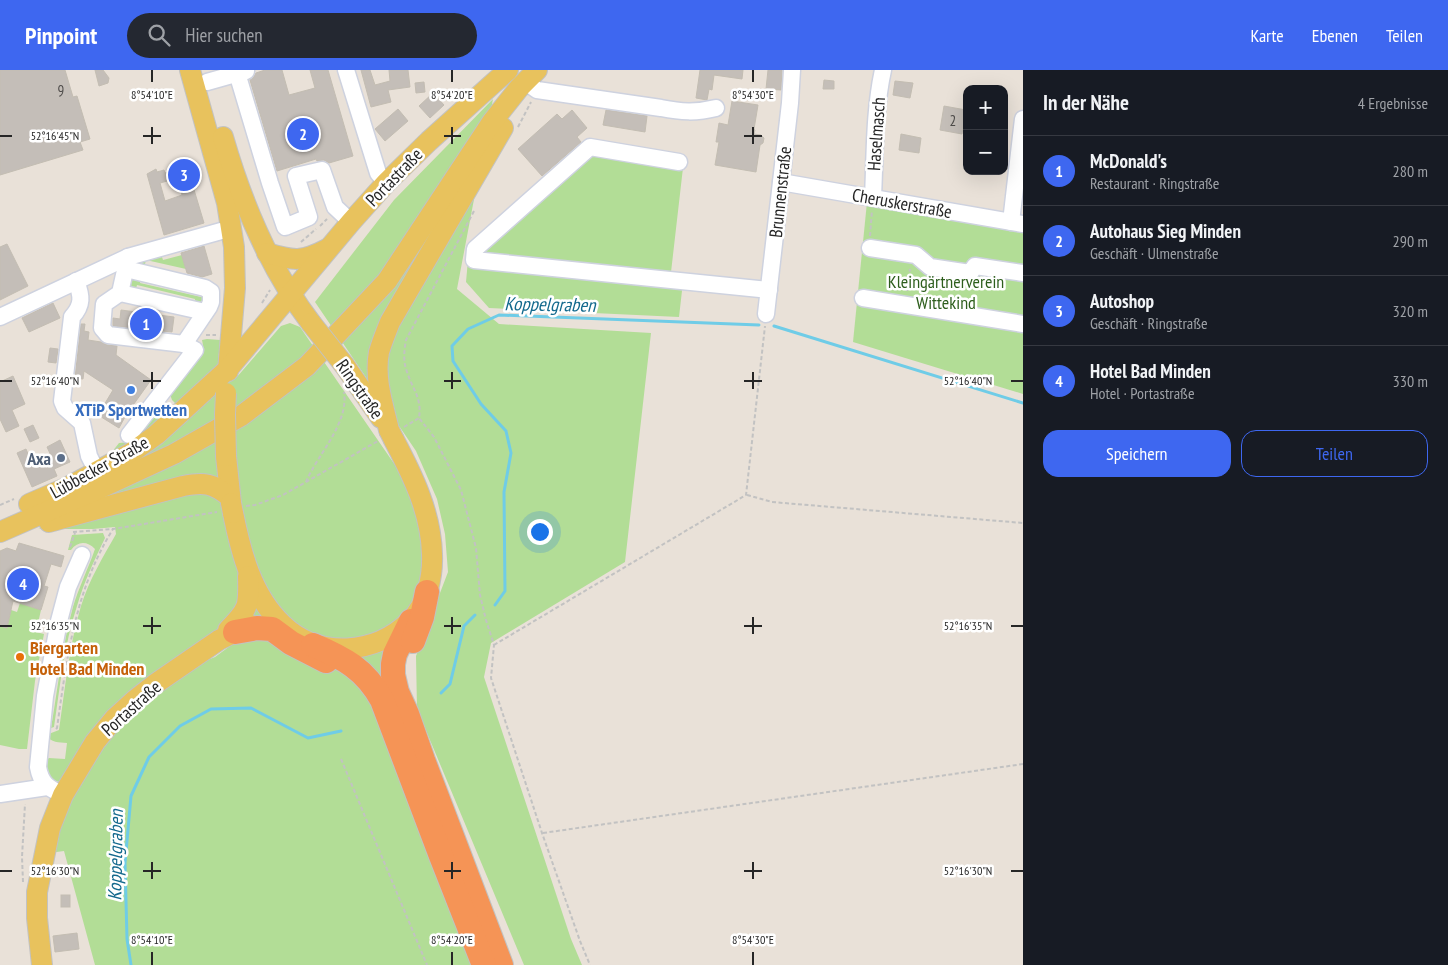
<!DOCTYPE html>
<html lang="de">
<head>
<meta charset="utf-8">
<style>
  body { margin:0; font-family:"PT Sans Narrow",sans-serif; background:#242831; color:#f1f3f6 }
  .controls { position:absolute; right:15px; top:15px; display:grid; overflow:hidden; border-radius:10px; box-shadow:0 5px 20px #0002 }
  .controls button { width:45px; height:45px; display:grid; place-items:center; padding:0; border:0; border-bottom:1px solid #363941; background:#171b24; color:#f1f3f6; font:25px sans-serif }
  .you { position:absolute; left:539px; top:461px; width:18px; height:18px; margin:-12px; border:4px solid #fff; border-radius:50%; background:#1a73e8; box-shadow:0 0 0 8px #1a73e833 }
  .badge { display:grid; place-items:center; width:32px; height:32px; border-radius:50%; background:#3e67f0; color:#fff; font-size:16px; font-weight:700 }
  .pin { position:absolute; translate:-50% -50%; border:2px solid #fff; box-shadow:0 1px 5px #0006 }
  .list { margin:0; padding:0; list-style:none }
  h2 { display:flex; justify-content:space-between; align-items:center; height:65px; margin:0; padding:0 20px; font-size:21px }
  h2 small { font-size:16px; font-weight:400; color:#9ea1a6 }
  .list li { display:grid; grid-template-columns:32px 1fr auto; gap:15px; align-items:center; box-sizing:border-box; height:70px; padding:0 20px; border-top:1px solid #363941 }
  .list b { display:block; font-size:19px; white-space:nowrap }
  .list p { margin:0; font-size:16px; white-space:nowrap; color:#9ea1a6 }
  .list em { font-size:16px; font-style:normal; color:#9ea1a6 }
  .actions { display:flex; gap:10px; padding:15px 20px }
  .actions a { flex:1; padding:11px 0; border:1px solid #3e67f0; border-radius:15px; text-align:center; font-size:18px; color:#3e67f0 }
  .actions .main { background:#3e67f0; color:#fff }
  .icon { flex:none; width:28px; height:28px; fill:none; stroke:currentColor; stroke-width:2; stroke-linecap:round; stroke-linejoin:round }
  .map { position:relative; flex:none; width:1023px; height:895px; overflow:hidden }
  header { display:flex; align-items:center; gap:30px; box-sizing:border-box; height:70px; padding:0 25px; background:#3e67f0; color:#fff }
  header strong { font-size:24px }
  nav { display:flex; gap:28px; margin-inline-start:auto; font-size:18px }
  .search { width:350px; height:45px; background:#242831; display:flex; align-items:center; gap:12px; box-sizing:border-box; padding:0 18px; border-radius:28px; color:#9ea1a6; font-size:19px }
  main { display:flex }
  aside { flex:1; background:#171b24 }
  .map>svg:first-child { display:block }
  .green { fill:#b2dd96 }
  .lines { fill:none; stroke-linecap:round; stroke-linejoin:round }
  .stream { stroke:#6fcce7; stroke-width:3 }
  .building { fill:#c4beb8; stroke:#c3bdb2; fill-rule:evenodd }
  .minor-casing { stroke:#ced2df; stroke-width:19 }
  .major-casing { stroke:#c2c2c2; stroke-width:22 }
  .highway-casing { stroke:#c2c2c2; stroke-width:26 }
  .path { stroke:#c2c2c2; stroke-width:2; stroke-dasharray:4 2.5; stroke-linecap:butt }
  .minor { stroke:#fff; stroke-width:16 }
  .major { stroke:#e8c25d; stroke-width:20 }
  .highway { stroke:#f59456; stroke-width:24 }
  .major-bridge-casing { stroke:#c2c2c2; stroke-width:22; stroke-linecap:butt }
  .major-bridge { stroke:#e8c25d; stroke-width:20 }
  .ticks { fill:none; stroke:#262626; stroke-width:2 }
  .shop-dot { fill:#3f7fe0; stroke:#fff; stroke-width:2 }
  .service-dot { fill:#5c6f8a; stroke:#fff; stroke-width:2 }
  .food-dot { fill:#e8710a; stroke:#fff; stroke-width:2 }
  .labels { text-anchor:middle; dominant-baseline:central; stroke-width:5; stroke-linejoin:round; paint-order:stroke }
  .number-label { font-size:15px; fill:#4e4c4a }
  .street-label { font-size:18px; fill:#262626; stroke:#fff }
  .park-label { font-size:18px; fill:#2d5e1c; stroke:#fff }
  .shop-label { font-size:18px; font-weight:bold; fill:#366cbe; stroke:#fff }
  .service-label { font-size:18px; font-weight:bold; fill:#4e5e75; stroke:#fff; text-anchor:end }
  .food-label { font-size:18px; font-weight:bold; fill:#c56008; stroke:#fff; text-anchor:start }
  .water-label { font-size:19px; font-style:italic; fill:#13698d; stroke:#fff }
  .ticks-label { font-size:12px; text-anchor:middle; fill:#262626; stroke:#fff; stroke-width:5; stroke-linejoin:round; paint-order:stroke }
</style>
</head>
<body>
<header>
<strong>Pinpoint</strong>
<div class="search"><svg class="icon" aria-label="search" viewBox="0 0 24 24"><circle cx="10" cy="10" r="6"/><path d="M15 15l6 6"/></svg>Hier suchen</div>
<nav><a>Karte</a><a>Ebenen</a><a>Teilen</a></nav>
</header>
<main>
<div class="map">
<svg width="1023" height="895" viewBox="0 0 1023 895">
  <rect width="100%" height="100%" fill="#e9e1d8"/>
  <g class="green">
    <polygon points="493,29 457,219 499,254 651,263 625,492 491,573 484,607 571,869 582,895 524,895 417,639 416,586 448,502 445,464 437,429 416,381 315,232 394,130"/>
    <polygon points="590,74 684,89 670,211 683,212 679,247 489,238 466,212 469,179"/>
    <polygon points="867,132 1023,156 1023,324 853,272"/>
    <polygon points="161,184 163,190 182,185 186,199 146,190 144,198 133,191"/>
    <polygon points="130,207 141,207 140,213 201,227 203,221 207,233 194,236 195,229 137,215 135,222 130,218"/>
    <path d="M 290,253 L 300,257 L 406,411 L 423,459 L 425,493 L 418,529 L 394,569 L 372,633 L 477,895 L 95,895 L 64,781 L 49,783 L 64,736 L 84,696 L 110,664 L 162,618 L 193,596 L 215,587 L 241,568 L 243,537 C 240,540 237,545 234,549 C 220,562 203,572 188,584 C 170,596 152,609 135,622 C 108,645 84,673 67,704 C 55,724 29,701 49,688 L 65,689 L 67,673 C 59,672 51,673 46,665 L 59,660 C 65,619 69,576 81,536 C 89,510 103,487 116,464 L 115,457 L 93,459 L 38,459 L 71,452 L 99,444 L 105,431 L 53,443 L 110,421 L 137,387 L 176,358 L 217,320 L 236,308 L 281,256 Z"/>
    <polygon points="207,269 220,270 218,295 215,302 176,334 172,330 170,324 201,280 203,275 202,270"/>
    <polygon points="159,335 166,340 167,343 150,362 112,382 119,373 129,372"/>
    <path d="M 103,463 L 105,468 C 94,491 84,512 77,536 C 64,575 60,617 54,657 L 51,658 C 58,618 62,576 73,537 C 79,517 88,499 95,479 C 87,471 78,471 71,480 L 68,480 L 72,465 Z"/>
    <polygon points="20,533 41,540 36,562 44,564 35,611 27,679 19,679 0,675 0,556 7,558 11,540 17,542"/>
  </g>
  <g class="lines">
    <g class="stream">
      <polyline points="774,256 1023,333"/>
      <polyline points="495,535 505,521 504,422 511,383 506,361 481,334 453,291 452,276 468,259 499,245 759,255"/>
      <polyline points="441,623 450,614 464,556 475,545"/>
      <polyline points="131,895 127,869 125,793 131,726 149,687 180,656 211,639 251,638 308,668 341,661"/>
    </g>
  </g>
  <g class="building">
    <polygon points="0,0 65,0 73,27 77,26 90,69 80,72 83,80 0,105"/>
    <polygon points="95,0 103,0 109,8 108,13 99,16"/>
    <polygon points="265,0 282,0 289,25 315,18 310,0 328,0 353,86 329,93 324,90 317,91 316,89 277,101 250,10 253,8 256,3"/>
    <polygon points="361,0 370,0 375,15 390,11 389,0 408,0 410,17 388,20 391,32 371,37"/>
    <polygon points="700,0 743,0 742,9 714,5 712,20 709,19 707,30 696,28"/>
    <polygon points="768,0 782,0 781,20 766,19"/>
    <polygon points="824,10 834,11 834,19 823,19"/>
    <polygon points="895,11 913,13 910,28 893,25"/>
    <polygon points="424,12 425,22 416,23 415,13"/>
    <polygon points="433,23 444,35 430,48 419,36"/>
    <polygon points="732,31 758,35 754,59 755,60 754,64 761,65 764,68 763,73 760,75 756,102 715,95 719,72 716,72 719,53 728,55"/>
    <polygon points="944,36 966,40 962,64 940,60"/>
    <polygon points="398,39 408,51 385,71 375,59"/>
    <polygon points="572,40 587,58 577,67 581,72 542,106 518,79 557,44 562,49"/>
    <polygon points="606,40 647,46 645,62 603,55"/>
    <polygon points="901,64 921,68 919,83 899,80"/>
    <path d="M 192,95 L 197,111 L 192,113 L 204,153 L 164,165 L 147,104 L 156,99 L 157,102 L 164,100 L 165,103 ZM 178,108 L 182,125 L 165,131 L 160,113 Z"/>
    <polygon points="7,174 28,216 0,230 0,177"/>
    <polygon points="204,176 212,204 202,207 187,203 181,183"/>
    <polygon points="53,233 60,248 29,262 22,248"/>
    <polygon points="121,240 174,247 172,262 113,256 113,248 120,249"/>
    <polygon points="81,254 85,254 84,261 89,262 88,270 101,272 107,275 117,276 116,285 151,310 126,345 119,358 98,345 113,320 84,301 83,309 75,308"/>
    <polygon points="50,278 58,279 56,293 48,292"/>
    <polygon points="13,306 25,334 12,340 19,356 6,362 0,349 0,312"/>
    <polygon points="33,355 39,368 30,372 24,359"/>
    <polygon points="60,370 70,392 54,399 57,406 32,417 17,383 26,379 34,398 53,390 47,377"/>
    <polygon points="19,473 64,486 61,497 51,494 44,516 48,517 41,540 13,531 7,558 0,556 0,481 7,478 16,481"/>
    <rect x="61" y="825" width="9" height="12"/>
    <polygon points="77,863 79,879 55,882 53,866"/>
  </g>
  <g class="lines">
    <defs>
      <g id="minor">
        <polyline points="346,0 378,103 386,113"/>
        <polyline points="237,3 270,113 285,157 309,147 296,106 322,100 335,137 351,152"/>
        <polyline points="207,12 246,1"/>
        <path d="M 530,15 L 537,20 L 661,38 C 681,42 696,43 716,38"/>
        <polyline points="679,92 590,77 475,179 474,190 769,220"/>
        <polyline points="781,112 1023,154"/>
        <path d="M 873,127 C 875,85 874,41 883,0"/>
        <polyline points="1011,152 1023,49"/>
        <polyline points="870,178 916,185 930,197 970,203 975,196 1023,203"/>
        <polyline points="126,199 201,217 205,218 211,222 211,232 209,237 184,274"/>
        <path d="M 76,211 C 82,226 83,235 72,247 L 62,331 L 65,338 L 82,353 L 89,386 L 97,402"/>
        <polyline points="120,223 205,242"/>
        <polyline points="863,228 1023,254"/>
        <polyline points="766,244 790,33 792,0"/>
        <polyline points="0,247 128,187"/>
        <polyline points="129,365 195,280 184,274 108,265 102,258 104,234 120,223 128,187 232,158"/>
        <polyline points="0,724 47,717"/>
        <path d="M 63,725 C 48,718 41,714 38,697 L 45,626 L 59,551 L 68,517 L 82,485"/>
      </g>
      <g id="major">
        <polyline points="190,0 227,133 234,177 235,218 228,301"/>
        <path d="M 223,67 C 242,133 269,198 311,253"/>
        <path d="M 267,183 C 294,191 302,192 327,179"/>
        <polyline points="345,296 381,348"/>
        <path d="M 389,360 C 383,335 374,308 379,282 C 382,272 386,262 390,252 L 503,58"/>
        <polyline points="226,386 231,433"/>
        <polyline points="29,434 68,417 131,383 156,365 178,345 228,299 351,152 386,113 429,71 508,0"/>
        <path d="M 233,443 C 241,483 252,526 283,555 C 319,589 375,585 410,551 C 427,535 433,506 432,484 C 431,443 413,406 394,370"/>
        <path d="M 49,452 L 183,416 C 204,412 213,413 230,427"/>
        <polyline points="0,462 96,420 174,384 241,346 307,296 387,211 492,52 519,18 537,0"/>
        <path d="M 228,560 C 249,539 249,536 248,506"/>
        <polyline points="42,895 37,848 37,822 50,758 63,725 95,672 114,649 136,629 155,614 219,570 235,562 248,554"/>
      </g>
      <g id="highway">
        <polyline points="411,551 395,584 393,594 393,605 397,622 407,644 423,690 501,895"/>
        <polyline points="235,562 257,558 272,559 291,573 326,591"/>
        <polyline points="413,571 422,547 427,522"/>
        <path d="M 313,575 C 344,588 365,599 382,630 L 441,786 L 484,895"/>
      </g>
    </defs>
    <use href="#minor" class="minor-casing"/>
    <use href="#major" class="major-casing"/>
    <use href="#highway" class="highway-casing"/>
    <g class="path">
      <polyline points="518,57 531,32"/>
      <path d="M 474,141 L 406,270 C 404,281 403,291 407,302 C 413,320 422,328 419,348 L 434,367 L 461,420 L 476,478 L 480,525 L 486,550 L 494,575 L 491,608 L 542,763 L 580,871 L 590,895"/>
      <polyline points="320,156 327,149"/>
      <polyline points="870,166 872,140"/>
      <polyline points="301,172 316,159"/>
      <polyline points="907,221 910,199"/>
      <polyline points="262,233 270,220"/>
      <polyline points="206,265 216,265"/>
      <polyline points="404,357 419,348"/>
      <path d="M 306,412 C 317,385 349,354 344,322"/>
      <polyline points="747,425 772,432 1023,453"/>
      <polyline points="0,435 14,429"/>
      <polyline points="246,436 255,435 283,425 378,371"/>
      <polyline points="73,462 113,459 217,442"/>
      <polyline points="70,477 75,463"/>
      <polyline points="494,575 746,425 765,256"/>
      <path d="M 56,659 L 57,658 C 67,587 75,520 113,459"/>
      <polyline points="341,689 427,895"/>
      <polyline points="543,763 1023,694"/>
      <polyline points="23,812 22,787 25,734"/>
    </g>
    <use href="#minor" class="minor"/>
    <use href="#major" class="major"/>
    <use href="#highway" class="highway"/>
    <defs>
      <g id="major-bridge">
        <polyline points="311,253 345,296"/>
        <polyline points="389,360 394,370"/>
        <polyline points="226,386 225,344 226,323"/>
        <polyline points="231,433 233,443"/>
      </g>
    </defs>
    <use href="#major-bridge" class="major-bridge-casing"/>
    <use href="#major-bridge" class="major-bridge"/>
  </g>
  <path class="ticks" d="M 152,0 L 152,12M 452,0 L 452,12M 753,0 L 753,12M 152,57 L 152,74M 452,57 L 452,74M 753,57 L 753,74M 0,66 L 12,66M 143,66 L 161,66M 444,66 L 461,66M 744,66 L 762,66M 152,302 L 152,319M 452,302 L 452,319M 753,302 L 753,319M 0,311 L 12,311M 143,311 L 161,311M 444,311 L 461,311M 744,311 L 762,311M 1011,311 L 1023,311M 152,547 L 152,564M 452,547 L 452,564M 753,547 L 753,564M 0,556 L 12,556M 143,556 L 161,556M 444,556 L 461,556M 744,556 L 762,556M 1011,556 L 1023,556M 152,792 L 152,809M 452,792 L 452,809M 753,792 L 753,809M 0,801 L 12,801M 143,801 L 161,801M 444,801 L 461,801M 744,801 L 762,801M 1011,801 L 1023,801M 152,882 L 152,895M 452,882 L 452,895M 753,882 L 753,895"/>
  <circle class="shop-dot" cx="131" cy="320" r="5"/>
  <circle class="service-dot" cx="61" cy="388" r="5"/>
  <circle class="food-dot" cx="20" cy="587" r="5"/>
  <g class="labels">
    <g class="number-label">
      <text x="61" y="20">9</text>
      <text x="953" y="50">2</text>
    </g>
    <g class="street-label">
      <text transform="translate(876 64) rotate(-86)">Haselmasch</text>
      <text transform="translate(394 107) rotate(-46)">Portastraße</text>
      <text transform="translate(780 122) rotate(-84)">Brunnenstraße</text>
      <text transform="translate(902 133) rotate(10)">Cheruskerstraße</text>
      <text transform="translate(360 319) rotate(55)">Ringstraße</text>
      <text transform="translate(99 397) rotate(-29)">Lübbecker Straße</text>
      <text transform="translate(131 638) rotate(-42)">Portastraße</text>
    </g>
    <g class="park-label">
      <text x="946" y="211">Kleingärtnerverein<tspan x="946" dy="21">Wittekind</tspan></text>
    </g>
    <g class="shop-label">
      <text x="131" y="339">XTiP Sportwetten</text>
    </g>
    <g class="service-label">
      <text x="51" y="388">Axa</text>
    </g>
    <g class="food-label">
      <text x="30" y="577">Biergarten<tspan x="30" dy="21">Hotel Bad Minden</tspan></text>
    </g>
    <g class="water-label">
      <text transform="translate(550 234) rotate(1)">Koppelgraben</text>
      <text transform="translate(115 785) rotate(-89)">Koppelgraben</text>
    </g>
  </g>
  <g class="ticks-label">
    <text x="152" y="29">8°54'10"E</text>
    <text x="452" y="29">8°54'20"E</text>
    <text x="753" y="29">8°54'30"E</text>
    <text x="55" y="70">52°16'45"N</text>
    <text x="55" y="315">52°16'40"N</text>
    <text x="968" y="315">52°16'40"N</text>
    <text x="55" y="560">52°16'35"N</text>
    <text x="968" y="560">52°16'35"N</text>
    <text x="55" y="805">52°16'30"N</text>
    <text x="968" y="805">52°16'30"N</text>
    <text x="152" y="874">8°54'10"E</text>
    <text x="452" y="874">8°54'20"E</text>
    <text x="753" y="874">8°54'30"E</text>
  </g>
</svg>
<div class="controls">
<button>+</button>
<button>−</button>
</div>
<div class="you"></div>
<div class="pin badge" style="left:146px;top:254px">1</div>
<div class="pin badge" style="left:303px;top:64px">2</div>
<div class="pin badge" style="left:184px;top:105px">3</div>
<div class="pin badge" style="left:23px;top:514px">4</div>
</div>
<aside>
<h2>In der Nähe<small>4 Ergebnisse</small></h2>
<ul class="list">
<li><span class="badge">1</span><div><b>McDonald's</b><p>Restaurant · Ringstraße</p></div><em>280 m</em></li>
<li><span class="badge">2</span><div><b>Autohaus Sieg Minden</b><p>Geschäft · Ulmenstraße</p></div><em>290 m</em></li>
<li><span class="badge">3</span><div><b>Autoshop</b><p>Geschäft · Ringstraße</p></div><em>320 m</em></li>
<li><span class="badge">4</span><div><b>Hotel Bad Minden</b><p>Hotel · Portastraße</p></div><em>330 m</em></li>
</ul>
<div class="actions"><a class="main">Speichern</a><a>Teilen</a></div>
</aside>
</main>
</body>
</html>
